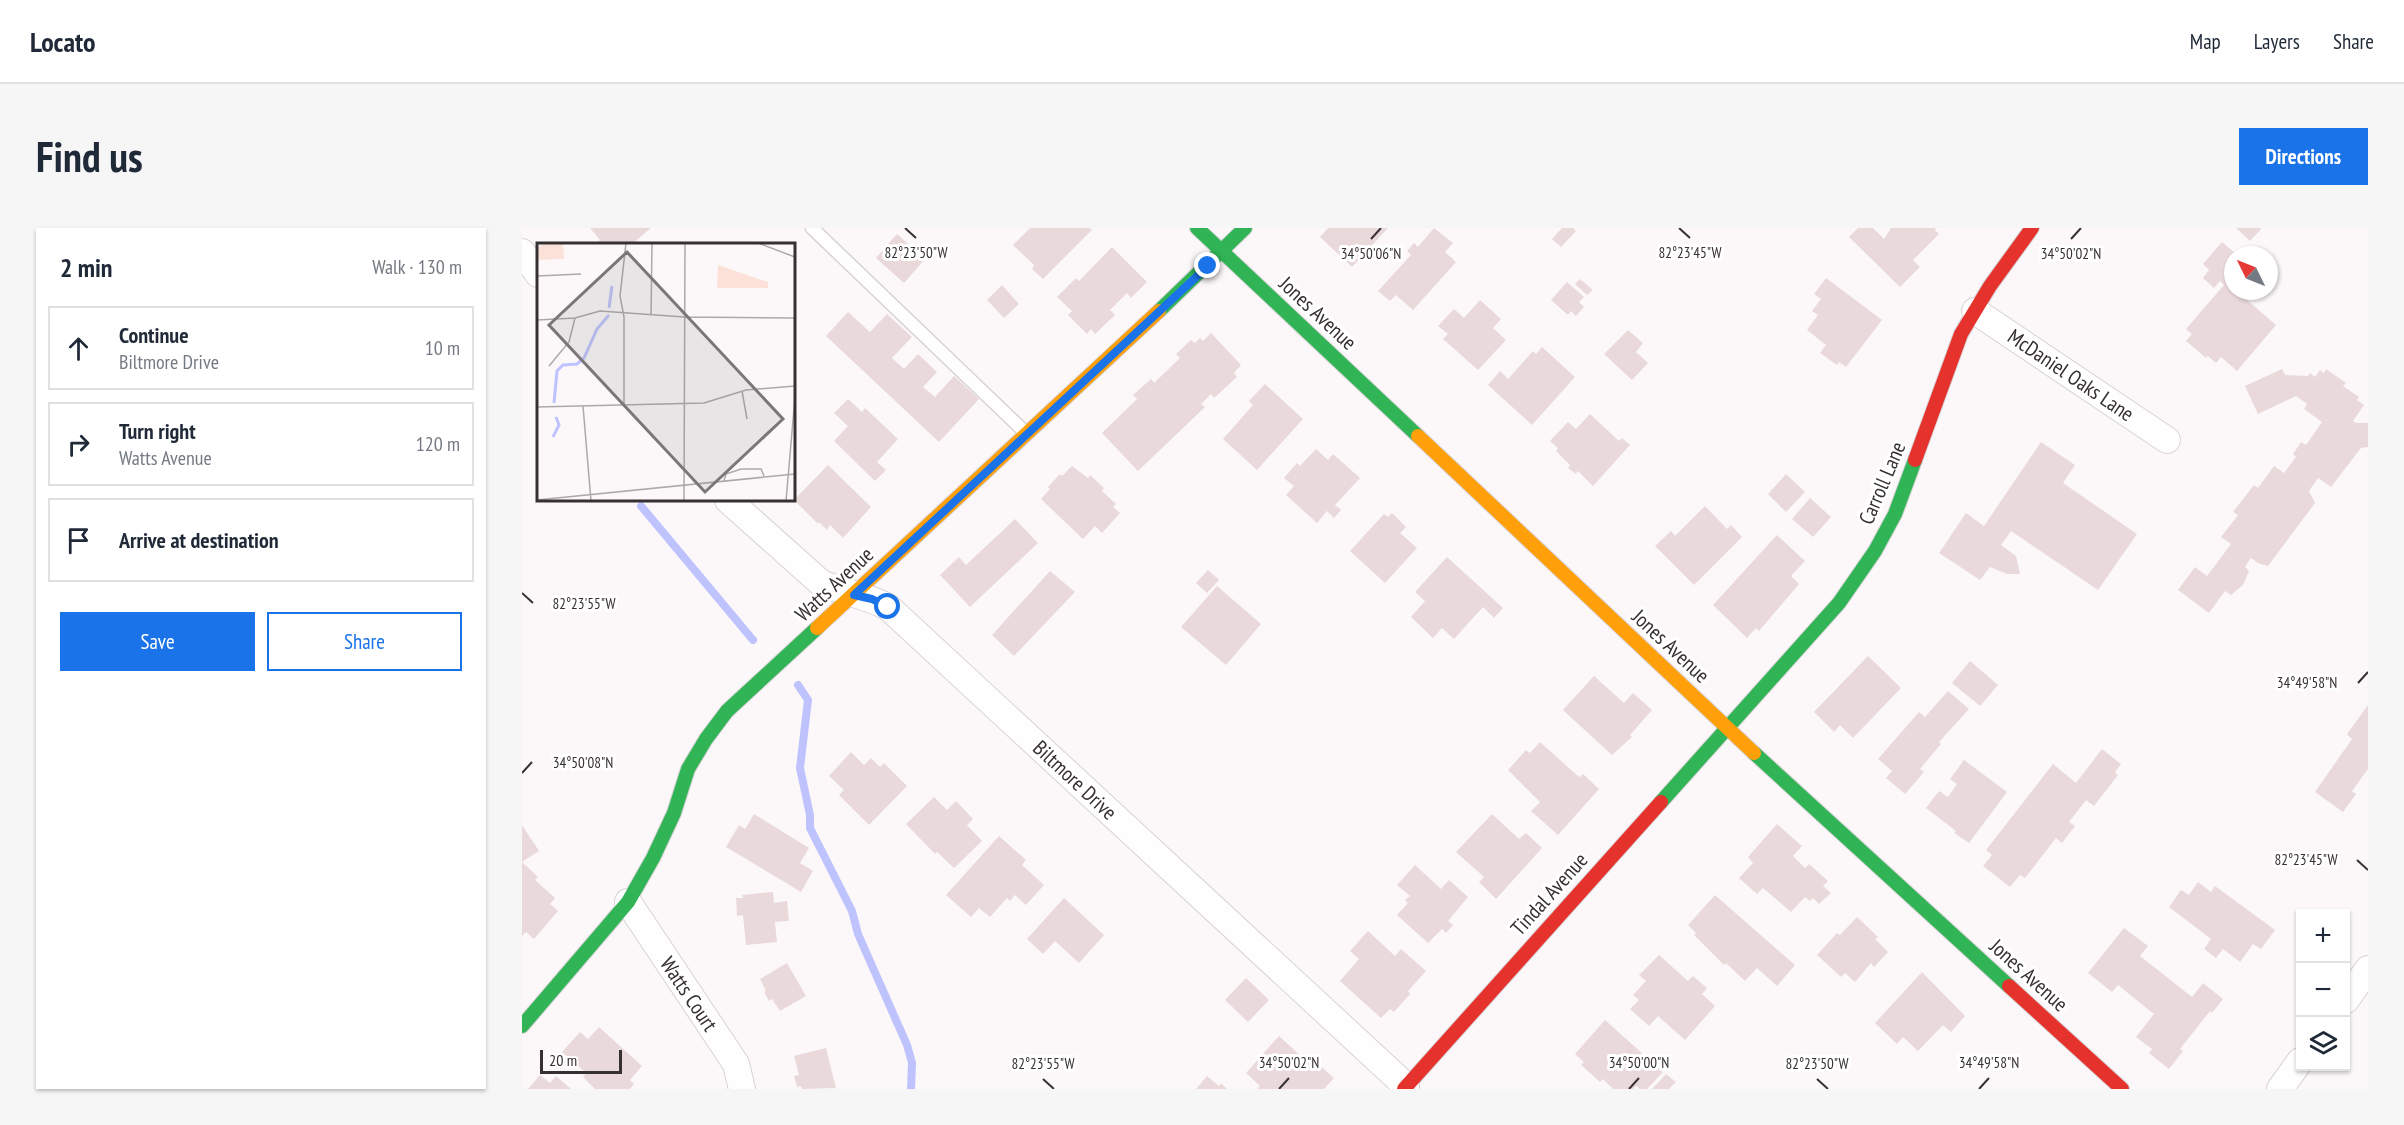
<!DOCTYPE html>
<html lang="en">
<head>
<meta charset="utf-8">
<style>
  body { margin:0; font-family:"PT Sans Narrow",sans-serif; background:#f6f6f7; color:#1f2937 }
  .controls { position:absolute; right:18px; bottom:18px; display:grid; overflow:hidden; border-radius:0px; box-shadow:0 2px 4px #0004 }
  .controls button { width:54px; height:54px; display:grid; place-items:center; padding:0; border:0; border-bottom:2px solid #e0e1e3; background:#fff; color:#1f2937; font:30px sans-serif }
  .compass { position:absolute; left:1702px; top:18px; width:54px; height:54px; border-radius:50%; background:#fff; box-shadow:0 2px 4px #0004; rotate:313deg }
  .scale { position:absolute; left:18px; bottom:15px; width:82px; box-sizing:border-box; padding-left:6px; border:3px solid #363033; border-top:0; font-size:16px; line-height:21px; white-space:nowrap; color:#363033; -webkit-text-stroke:4px #fff; paint-order:stroke }
  .stop { position:absolute; width:18px; height:18px; margin:-14px; border:4px solid #1a73e8; border-radius:50%; background:#fff }
  .stop.end { background:#1a73e8; border-color:#fff; box-shadow:0 2px 6px #0008 }
  .list { margin:0; padding:0; list-style:none }
  h2 { display:flex; justify-content:space-between; align-items:center; height:78px; margin:0; padding:0 24px; font-size:26px }
  h2 small { font-size:20px; font-weight:400; color:#747a83 }
  .list li { display:grid; grid-template-columns:39px 1fr auto; gap:18px; align-items:center; box-sizing:border-box; height:84px; margin:0 12px 12px; padding:0 12px; border:2px solid #e0e1e3; border-radius:0px }
  .list b { display:block; font-size:22px; white-space:nowrap }
  .list p { margin:0; font-size:20px; white-space:nowrap; color:#747a83 }
  .list em { font-size:20px; font-style:normal; color:#747a83 }
  .actions { display:flex; gap:12px; padding:18px 24px }
  .actions a { flex:1; padding:14px 0; border:2px solid #1a73e8; border-radius:0px; text-align:center; font-size:21px; color:#1a73e8 }
  .actions .main { background:#1a73e8; color:#fff }
  .icon { flex:none; width:33px; height:33px; fill:none; stroke:currentColor; stroke-width:2; stroke-linecap:round; stroke-linejoin:round }
  .map { position:relative; flex:none; width:1846px; height:861px; overflow:hidden; border-radius:0px }
  header { display:flex; align-items:center; gap:36px; box-sizing:border-box; height:84px; padding:0 30px; background:#fff; border-bottom:2px solid #e0e1e3 }
  header strong { font-size:28px }
  nav { display:flex; gap:33px; margin-inline-start:auto; font-size:21px }
  .intro { display:flex; align-items:center; justify-content:space-between; box-sizing:border-box; height:144px; padding:0 36px }
  h1 { margin:0; font-size:42px }
  .button { padding:15px 27px; border-radius:0px; background:#1a73e8; color:#fff; font-size:21px; font-weight:700 }
  main { display:flex; gap:36px; padding:0 36px }
  aside { flex:1; background:#fff; border-radius:0px; box-shadow:0 2px 4px #0004 }
  .map>svg:first-child { display:block }
  .lines { fill:none; stroke-linecap:round; stroke-linejoin:round }
  .stream { stroke:#bfc3fd; stroke-width:8 }
  .building { fill:#ead9db }
  .lane-casing { stroke:#d7d3d5; stroke-width:15 }
  .street-casing { stroke:#d7d3d5; stroke-width:28 }
  .fast-casing { stroke:#d7d3d5; stroke-width:16 }
  .slow-casing { stroke:#d7d3d5; stroke-width:16 }
  .jam-casing { stroke:#d7d3d5; stroke-width:16 }
  .lane { stroke:#fffefe; stroke-width:12 }
  .street { stroke:#fffefe; stroke-width:26 }
  .fast { stroke:#30b455; stroke-width:14 }
  .slow { stroke:#ff9f0a; stroke-width:14 }
  .jam { stroke:#e5322d; stroke-width:14 }
  .route { stroke:#1a73e8; stroke-width:8 }
  .ticks { fill:none; stroke:#363033; stroke-width:2 }
  .labels { text-anchor:middle; dominant-baseline:central; stroke-width:6; stroke-linejoin:round; paint-order:stroke }
  .street-label { font-size:21px; fill:#363033; stroke:#fff }
  .inset-river { fill:none; stroke:#bfc3fd; stroke-width:3 }
  .inset-road { fill:none; stroke:#ada8aa; stroke-width:1.5 }
  .view { fill:#7b7679; fill-opacity:0.15; stroke:#7b7679; stroke-width:3 }
  .inset-edge { fill:none; stroke:#363033; stroke-width:3 }
  .ticks-label { font-size:15px; text-anchor:middle; fill:#363033; stroke:#fff; stroke-width:6; stroke-linejoin:round; paint-order:stroke }
</style>
</head>
<body>
<header>
<strong>Locato</strong>
<nav><a>Map</a><a>Layers</a><a>Share</a></nav>
</header>
<div class="intro"><h1>Find us</h1><a class="button">Directions</a></div>
<main>
<aside>
<h2>2 min<small>Walk · 130 m</small></h2>
<ul class="list">
<li><svg class="icon" aria-label="ahead" viewBox="0 0 24 24"><path d="M12 20V5M6 11l6-6 6 6"/></svg><div><b>Continue</b><p>Biltmore Drive</p></div><em>10 m</em></li>
<li><svg class="icon" aria-label="right" viewBox="0 0 24 24"><path d="M7 20v-9h11M14 6l5 5-5 5"/></svg><div><b>Turn right</b><p>Watts Avenue</p></div><em>120 m</em></li>
<li><svg class="icon" aria-label="arrive" viewBox="0 0 24 24"><path d="M6 21V4h12l-3 4 3 4H6"/></svg><div><b>Arrive at destination</b></div></li>
</ul>
<div class="actions"><a class="main">Save</a><a>Share</a></div>
</aside>
<div class="map">
<svg width="1846" height="861" viewBox="0 0 1846 861">
  <rect width="100%" height="100%" fill="#fcf8fa"/>
  <g class="lines">
    <g class="stream">
      <polyline points="119,278 231,412"/>
      <polyline points="276,457 286,472 278,540 288,587 288,600 330,683 336,706 385,817 390,835 389,861"/>
    </g>
  </g>
  <g class="building">
    <polygon points="68,0 129,0 110,16 73,16 78,12"/>
    <polygon points="508,0 568,0 570,2 521,51 510,41 512,37 491,17"/>
    <polygon points="806,0 866,0 830,39 798,9"/>
    <polygon points="912,0 931,15 923,24 934,34 891,82 874,67 868,73 856,63 889,27 885,23 892,15 896,19"/>
    <polygon points="1040,0 1051,0 1054,3 1039,19 1030,11"/>
    <polygon points="1336,0 1351,0 1362,11 1369,0 1414,0 1413,2 1417,6 1391,32 1398,39 1378,59 1327,9"/>
    <polygon points="1714,0 1740,0 1728,13"/>
    <polygon points="375,6 403,31 382,55 354,30"/>
    <polygon points="1700,14 1715,27 1711,27 1711,63 1721,63 1718,66 1754,97 1715,143 1699,129 1694,135 1686,128 1684,130 1664,113 1670,106 1664,101 1702,57 1698,53 1692,60 1681,50 1687,42 1681,36"/>
    <polygon points="590,19 625,54 609,70 605,65 588,82 593,87 573,106 569,101 565,106 546,87 550,83 535,69 554,50 557,53"/>
    <polygon points="1304,50 1360,92 1324,139 1317,134 1315,137 1298,125 1304,117 1285,102 1296,87 1290,83 1299,71 1292,66"/>
    <polygon points="1058,51 1071,62 1065,67 1053,56"/>
    <polygon points="1045,54 1062,69 1057,74 1062,79 1054,88 1049,83 1046,87 1029,72"/>
    <polygon points="480,57 497,76 482,90 465,72"/>
    <polygon points="958,72 979,91 971,100 984,112 956,142 921,111 926,106 916,98 932,81 942,90"/>
    <polygon points="326,84 348,104 365,86 390,109 370,130 382,141 396,126 415,144 401,159 413,169 432,148 457,171 417,214 304,108"/>
    <polygon points="1106,102 1121,115 1114,124 1126,135 1110,152 1082,126"/>
    <polygon points="689,105 719,137 712,145 715,149 692,170 689,166 679,176 683,179 616,243 580,205 615,171 611,167 629,151 632,155 658,130 654,126 669,112 673,115 678,110 681,113"/>
    <polygon points="1020,119 1053,149 1010,197 966,157 978,143 986,151 1011,123 1014,126"/>
    <polygon points="1760,141 1763,147 1786,148 1788,145 1793,149 1798,142 1802,145 1804,141 1824,155 1821,158 1837,169 1835,172 1842,177 1831,193 1834,195 1846,195 1846,219 1839,220 1809,259 1796,250 1787,263 1793,275 1746,338 1736,335 1729,330 1723,339 1727,343 1721,357 1709,367 1703,363 1687,385 1656,362 1673,339 1685,348 1709,316 1699,309 1716,287 1711,284 1732,257 1736,260 1752,238 1762,245 1774,229 1771,226 1779,214 1784,217 1800,194 1782,181 1785,176 1774,168 1736,186 1723,158"/>
    <polygon points="743,156 781,191 735,242 701,211 731,177 727,173"/>
    <polygon points="326,171 340,184 343,180 376,211 355,234 364,242 353,253 312,213 326,198 312,185"/>
    <polygon points="1068,186 1097,213 1100,210 1108,217 1071,258 1056,243 1054,246 1046,240 1048,237 1034,223 1036,220 1028,213 1046,194 1054,201"/>
    <polygon points="1519,214 1553,237 1541,255 1615,306 1576,362 1489,303 1479,317 1494,328 1498,346 1485,346 1468,339 1458,352 1417,325 1444,285 1462,298"/>
    <polygon points="794,221 806,232 811,226 838,250 813,277 819,282 812,290 805,283 795,295 764,267 772,258 762,250 775,235 778,238"/>
    <polygon points="306,237 349,279 321,310 308,297 305,302 297,294 296,296 272,272"/>
    <polygon points="550,238 566,250 568,247 582,260 580,263 594,276 591,279 598,285 580,305 573,298 561,311 519,271 528,261 526,259 538,246 540,248"/>
    <polygon points="1264,246 1283,264 1264,284 1246,266"/>
    <polygon points="1288,270 1309,289 1291,309 1270,291"/>
    <polygon points="1183,278 1205,301 1209,297 1220,309 1172,357 1133,318 1149,303 1153,308"/>
    <polygon points="870,285 884,299 878,305 895,320 863,355 828,323 862,286 866,289"/>
    <polygon points="493,291 516,315 448,379 418,347 437,329 444,337"/>
    <polygon points="1255,307 1283,333 1269,348 1277,356 1237,403 1234,400 1225,410 1191,377"/>
    <polygon points="925,329 981,380 972,390 961,379 932,411 920,400 911,410 889,389 903,373 893,364"/>
    <polygon points="686,342 697,352 685,365 674,355"/>
    <polygon points="528,343 553,364 492,428 470,407"/>
    <polygon points="695,358 739,396 704,437 659,399"/>
    <polygon points="1346,428 1379,460 1331,510 1318,497 1312,504 1292,484"/>
    <polygon points="1448,433 1476,457 1458,478 1430,455"/>
    <polygon points="1072,448 1102,475 1111,465 1130,482 1108,507 1110,509 1090,527 1041,482"/>
    <polygon points="1426,463 1447,481 1417,514 1419,516 1398,541 1402,544 1383,566 1364,550 1370,543 1356,531 1397,484 1403,489"/>
    <polygon points="1846,477 1846,541 1830,563 1834,566 1821,584 1793,564 1830,511 1825,506"/>
    <polygon points="1018,514 1057,549 1061,546 1077,561 1036,607 1009,583 1018,574 986,542 1004,522 1008,525"/>
    <polygon points="1580,521 1599,536 1593,544 1596,547 1572,578 1564,572 1547,594 1553,598 1540,615 1534,610 1503,650 1498,647 1488,659 1461,638 1470,627 1464,622 1531,536 1554,555"/>
    <polygon points="329,524 342,537 349,530 358,539 362,535 385,558 347,597 317,567 322,562 307,548"/>
    <polygon points="1442,532 1485,564 1447,615 1432,605 1434,603 1404,580 1417,563 1426,569 1435,556 1428,551"/>
    <polygon points="412,569 425,582 434,573 451,591 445,597 460,613 432,640 415,624 413,626 384,596"/>
    <polygon points="232,586 287,620 278,635 291,643 279,664 204,619 217,597 223,601"/>
    <polygon points="970,586 997,611 1004,605 1020,620 974,671 957,654 962,649 934,624"/>
    <polygon points="1255,596 1280,618 1271,628 1283,640 1287,636 1306,653 1301,658 1309,665 1297,676 1291,670 1288,673 1283,669 1269,684 1241,660 1235,666 1217,650 1231,635 1226,629"/>
    <polygon points="0,597 17,623 0,634"/>
    <polygon points="477,608 504,632 500,637 522,657 504,677 493,667 488,673 485,670 468,689 457,680 449,689 424,667"/>
    <polygon points="0,634 16,649 13,652 33,670 28,676 36,683 12,711 4,704 0,708"/>
    <polygon points="893,637 919,661 927,652 946,669 926,693 931,697 924,705 920,701 906,715 875,687 886,675 883,672 888,668 875,657"/>
    <polygon points="1676,654 1689,664 1693,658 1753,702 1739,721 1731,716 1718,734 1701,721 1694,730 1682,721 1689,711 1647,679 1659,662 1667,667"/>
    <polygon points="251,664 252,675 265,673 267,693 253,694 255,714 224,717 221,687 215,688 214,670 221,670 220,667"/>
    <polygon points="1193,667 1273,737 1255,758 1235,740 1223,753 1204,735 1202,737 1172,707 1174,705 1166,697"/>
    <polygon points="542,670 582,707 557,735 533,713 521,726 505,711"/>
    <polygon points="1335,689 1356,709 1353,711 1366,724 1352,739 1349,735 1333,754 1323,745 1319,749 1295,727 1315,705 1318,707"/>
    <polygon points="1602,700 1626,718 1618,728 1670,769 1681,755 1701,771 1690,785 1688,783 1658,821 1661,823 1647,841 1627,825 1630,821 1614,809 1632,786 1596,757 1590,764 1566,745"/>
    <polygon points="846,703 873,728 879,721 904,743 886,763 888,766 872,784 868,781 859,790 818,753 837,731 828,723"/>
    <polygon points="1137,727 1166,753 1171,748 1185,760 1180,766 1193,778 1163,812 1136,788 1127,798 1108,781 1117,772 1111,767 1124,753 1117,747"/>
    <polygon points="265,735 284,768 258,783 250,771 247,773 242,764 244,763 238,751"/>
    <polygon points="1400,744 1443,788 1429,804 1421,797 1396,823 1381,809 1375,816 1353,795"/>
    <polygon points="724,750 747,772 726,794 703,772"/>
    <polygon points="1083,792 1141,844 1125,861 1118,861 1114,858 1111,861 1091,861 1081,851 1078,854 1059,837 1062,834 1053,826"/>
    <polygon points="77,799 120,838 108,852 112,856 108,861 73,861 61,849 64,845 40,824 58,804 66,811"/>
    <polygon points="757,808 791,839 795,835 812,850 802,861 735,861 738,858 724,845"/>
    <polygon points="304,820 314,860 280,861 279,858 275,859 272,848 277,847 272,828"/>
    <polygon points="1144,846 1154,854 1147,861 1130,861"/>
    <polygon points="18,847 28,855 34,848 49,861 6,861"/>
    <polygon points="685,848 697,858 699,855 705,861 674,861"/>
  </g>
  <g class="lines">
    <defs>
      <polyline id="lane" points="290,0 504,205"/>
      <g id="street">
        <polyline points="0,24 16,46"/>
        <polyline points="1453,83 1645,212"/>
        <path d="M 206,272 L 299,355 C 321,364 345,368 366,379 L 884,858"/>
        <polyline points="106,674 214,836 220,861"/>
        <polyline points="1824,772 1846,741"/>
        <polyline points="1758,861 1778,833"/>
      </g>
      <g id="fast">
        <polyline points="675,0 896,208"/>
        <polyline points="637,83 723,0"/>
        <polyline points="1232,525 1487,758"/>
        <polyline points="1139,574 1317,375 1353,323 1373,286 1393,232"/>
        <polyline points="0,798 106,674 131,630 152,585 166,541 184,511 205,483 295,400"/>
      </g>
      <g id="slow">
        <polyline points="896,208 1232,525"/>
        <polyline points="295,400 637,83"/>
      </g>
      <g id="jam">
        <polyline points="1393,232 1439,106 1468,58 1510,0"/>
        <polyline points="1487,758 1600,861"/>
        <polyline points="882,861 1139,574"/>
      </g>
    </defs>
    <use href="#lane" class="lane-casing"/>
    <use href="#street" class="street-casing"/>
    <use href="#fast" class="fast-casing"/>
    <use href="#slow" class="slow-casing"/>
    <use href="#jam" class="jam-casing"/>
    <use href="#lane" class="lane"/>
    <use href="#street" class="street"/>
    <use href="#fast" class="fast"/>
    <use href="#slow" class="slow"/>
    <use href="#jam" class="jam"/>
  </g>
  <g class="lines">
    <polyline class="route" points="366,379 350,371 332,367 686,38"/>
  </g>
  <path class="ticks" d="M 383,0 L 394,10M 1157,0 L 1168,10M 849,11 L 859,0M 1549,11 L 1559,0M 0,365 L 11,375M 1836,455 L 1846,444M 0,545 L 10,534M 1835,632 L 1846,642M 521,851 L 532,861M 1295,851 L 1306,861M 757,861 L 767,850M 1107,861 L 1117,850M 1457,861 L 1467,850"/>
  <g class="labels">
    <g class="street-label">
      <text transform="translate(796 85) rotate(43)">Jones Avenue</text>
      <text transform="translate(1549 147) rotate(34)">McDaniel Oaks Lane</text>
      <text transform="translate(1360 255) rotate(-67)">Carroll Lane</text>
      <text transform="translate(312 356) rotate(-43)">Watts Avenue</text>
      <text transform="translate(1149 418) rotate(43)">Jones Avenue</text>
      <text transform="translate(553 552) rotate(43)">Biltmore Drive</text>
      <text transform="translate(1027 666) rotate(-48)">Tindal Avenue</text>
      <text transform="translate(1507 747) rotate(42)">Jones Avenue</text>
      <text transform="translate(167 766) rotate(56)">Watts Court</text>
    </g>
  </g>
  <g transform="translate(15 15)">
    <rect width="258" height="258" fill="#fcf8fa"/>
    <path d="M 9,0 L 26,0 L 27,16 L 0,17 L 0,4 Z" fill="#fbe1d8"/>
    <path d="M 182,0 L 181,22 L 231,39 L 231,45 L 180,45 Z" fill="#fbe1d8"/>
    <path class="inset-river" d="M 72,65 L 75,43M 17,160 L 20,128 L 26,122 L 40,121 L 47,115 L 60,86 L 72,72M 16,194 L 22,182 L 19,174"/>
    <path class="inset-road" d="M 221,0 L 258,14M 0,33 L 44,31M 114,72 L 115,0M 0,77 L 38,75 L 63,68 L 147,74 L 258,75M 12,123 L 32,99 L 38,75M 205,148 L 210,176M 87,162 L 87,74 L 83,53 L 89,0M 46,163 L 54,258M 0,164 L 167,160 L 209,147 L 258,143M 187,238 L 189,231 L 204,226 L 224,226 L 227,233M 0,257 L 258,231M 147,258 L 148,0M 249,258 L 258,154"/>
    <path class="view" d="M 90,9 L 246,176 L 168,249 L 12,82 Z"/>
    <rect width="258" height="258" class="inset-edge"/>
  </g>
  <g class="ticks-label">
    <text x="394" y="30">82°23'50"W</text>
    <text x="1168" y="30">82°23'45"W</text>
    <text x="849" y="31">34°50'06"N</text>
    <text x="1549" y="31">34°50'02"N</text>
    <text x="62" y="381">82°23'55"W</text>
    <text x="1785" y="460">34°49'58"N</text>
    <text x="61" y="540">34°50'08"N</text>
    <text x="1784" y="637">82°23'45"W</text>
    <text x="767" y="840">34°50'02"N</text>
    <text x="1117" y="840">34°50'00"N</text>
    <text x="1467" y="840">34°49'58"N</text>
    <text x="521" y="841">82°23'55"W</text>
    <text x="1295" y="841">82°23'50"W</text>
  </g>
</svg>
<div class="controls">
<button>+</button>
<button>−</button>
<button><svg class="icon" aria-label="layers" viewBox="0 0 24 24"><path d="M12 4l9 5-9 5-9-5zM3 14l9 5 9-5"/></svg></button>
</div>
<svg class="compass" viewBox="-18 -18 36 36"><path d="M0-13l5 13h-10z" fill="#e53935"/><path d="M0 13l5-13h-10z" fill="#747a83"/></svg>
<div class="scale">20 m</div>
<div class="stop" style="left:366px;top:379px"></div>
<div class="stop end" style="left:686px;top:38px"></div>
</div>
</main>
</body>
</html>
